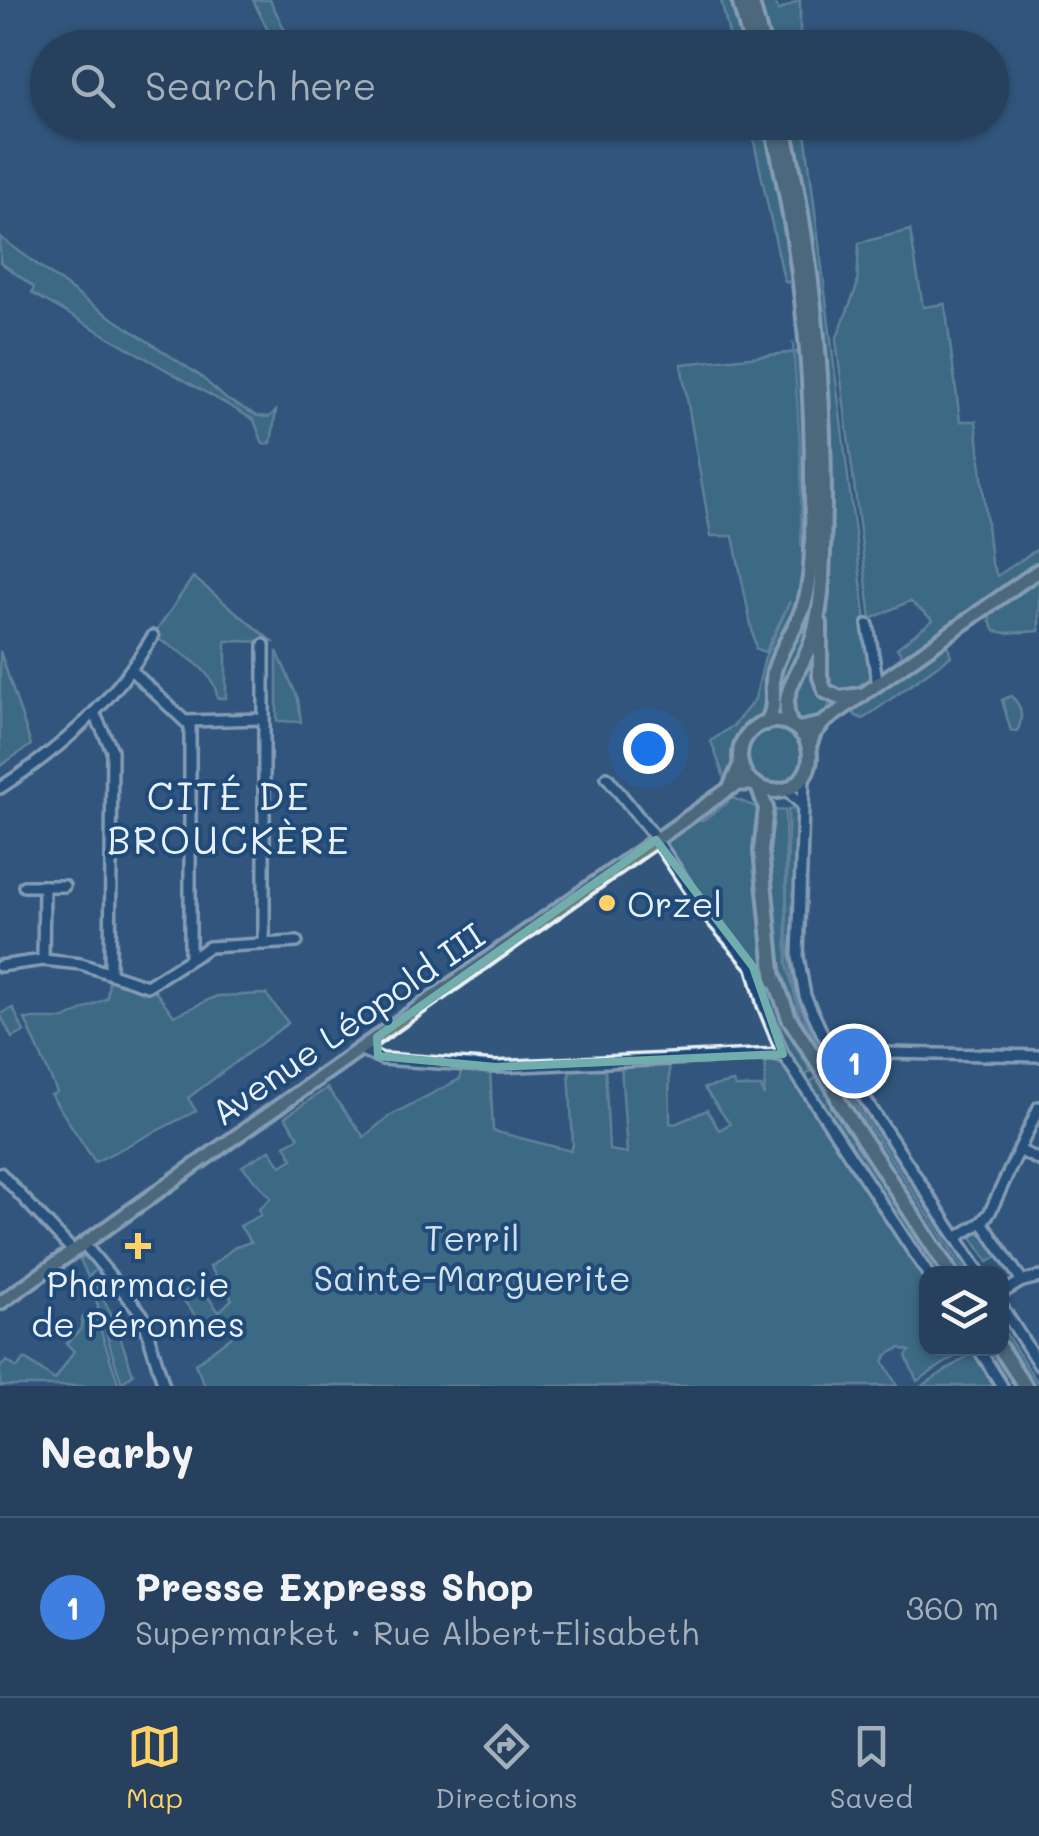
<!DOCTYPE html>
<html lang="en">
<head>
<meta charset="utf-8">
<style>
  body { margin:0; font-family:Mali,sans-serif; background:#2e4763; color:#f1f3f6 }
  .controls { position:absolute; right:30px; bottom:30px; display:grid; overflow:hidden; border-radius:20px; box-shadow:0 2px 8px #0004 }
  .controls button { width:90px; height:90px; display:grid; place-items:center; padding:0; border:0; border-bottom:2px solid #425972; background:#26405d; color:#f1f3f6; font:50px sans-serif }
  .you { position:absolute; left:648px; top:748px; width:35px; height:35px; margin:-25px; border:8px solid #fff; border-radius:50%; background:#1a73e8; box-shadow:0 0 0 15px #1a73e833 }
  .badge { display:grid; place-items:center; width:65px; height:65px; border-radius:50%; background:#ffd166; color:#fff; font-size:32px; font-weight:700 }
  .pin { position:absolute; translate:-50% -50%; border:5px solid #fff; box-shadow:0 2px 10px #0006 }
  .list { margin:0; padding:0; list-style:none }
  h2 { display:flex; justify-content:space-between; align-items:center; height:130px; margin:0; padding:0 40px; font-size:42px }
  h2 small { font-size:32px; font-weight:400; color:#a4afbc }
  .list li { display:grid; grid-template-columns:65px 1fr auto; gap:30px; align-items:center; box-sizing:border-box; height:180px; padding:0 40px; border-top:2px solid #425972 }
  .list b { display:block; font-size:38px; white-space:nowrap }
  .list p { margin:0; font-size:32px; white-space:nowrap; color:#a4afbc }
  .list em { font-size:32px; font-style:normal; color:#a4afbc }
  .icon { flex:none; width:55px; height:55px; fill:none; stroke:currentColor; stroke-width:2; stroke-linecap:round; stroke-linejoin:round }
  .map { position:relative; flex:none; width:1039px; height:1386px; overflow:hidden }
  .search { position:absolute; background:#26405d; box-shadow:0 2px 8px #0004; left:30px; right:30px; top:30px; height:110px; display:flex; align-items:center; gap:25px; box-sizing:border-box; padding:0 35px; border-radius:55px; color:#a4afbc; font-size:38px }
  .sheet { height:310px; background:#26405d }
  nav { display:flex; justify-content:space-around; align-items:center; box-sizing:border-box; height:140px; border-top:2px solid #425972; background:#26405d; font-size:28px; color:#a4afbc }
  nav a { display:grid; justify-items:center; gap:5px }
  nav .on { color:#ffd166 }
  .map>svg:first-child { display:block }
  .green { fill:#4b808d; stroke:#9ab8c2; stroke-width:2.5 }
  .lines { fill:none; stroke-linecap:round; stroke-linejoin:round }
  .stream { stroke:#87acc5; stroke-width:2.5 }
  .minor-casing { stroke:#e8f1f8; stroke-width:16 }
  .major-casing { stroke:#e8f1f8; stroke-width:19 }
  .highway-casing { stroke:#e8f1f8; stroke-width:20 }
  .minor { stroke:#1f4a7a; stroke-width:9 }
  .major { stroke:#6b7f7c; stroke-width:11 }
  .highway { stroke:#6b7f7c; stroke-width:12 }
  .marked { fill:none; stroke:#71adac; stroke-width:8; stroke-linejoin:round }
  .poi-dot { fill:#ffd166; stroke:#1f4a7a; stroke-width:4 }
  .labels { text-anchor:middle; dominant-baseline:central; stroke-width:8; stroke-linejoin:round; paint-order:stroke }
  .poi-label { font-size:35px; fill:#e8f1f8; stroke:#1f4a7a; text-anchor:start }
  .street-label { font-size:35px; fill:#e8f1f8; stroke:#1f4a7a }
  .park-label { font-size:35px; fill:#d0e0e8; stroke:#1f4a7a }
  .neighbourhood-label { font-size:38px; letter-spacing:2.5px; fill:#e8f1f8; stroke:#1f4a7a }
</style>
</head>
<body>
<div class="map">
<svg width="1039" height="1386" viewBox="0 0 1039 1386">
  <rect width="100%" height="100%" fill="#32567c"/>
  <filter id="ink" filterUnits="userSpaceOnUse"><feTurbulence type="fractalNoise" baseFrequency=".01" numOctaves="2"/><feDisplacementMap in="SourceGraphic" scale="20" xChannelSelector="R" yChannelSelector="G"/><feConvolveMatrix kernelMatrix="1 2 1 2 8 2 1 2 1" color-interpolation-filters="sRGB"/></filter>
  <g filter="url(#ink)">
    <g class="green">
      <polygon points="253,0 270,0 293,47 276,47"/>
      <polygon points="721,0 733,0 746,47 732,47"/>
      <polygon points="757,0 774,0 778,11 800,0 800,47 771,47"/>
      <polygon points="750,123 765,123 766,127 792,279 788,283 784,280"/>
      <path d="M 789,123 L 804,123 L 870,654 L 872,677 C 853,690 836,703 824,676 C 827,613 831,549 831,486 C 829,363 813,243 789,123 Z"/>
      <polygon points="910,230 923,307 945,304 960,421 976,421 991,562 997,576 1039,548 1039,631 1006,633 995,631 990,622 990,606 903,657 897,648 933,620 910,601 871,619 836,340 857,286 859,243"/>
      <polygon points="0,237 85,300 199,375 226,399 258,416 269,417 276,411 271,443 263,444 254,420 32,293 34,287 0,262"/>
      <path d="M 799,352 L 806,469 L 804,580 L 767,708 C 761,719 750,720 742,729 C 732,743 733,768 727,785 L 711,741 L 734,725 L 755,699 L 765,657 L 790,601 L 765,652 L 756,649 L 733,536 L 711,536 L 681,364 Z"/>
      <polygon points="820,532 813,624 782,701 778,701 777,678 805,616"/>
      <path d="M 193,577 L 273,642 L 226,641 L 226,698 L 217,698 C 216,669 175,649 153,636 Z"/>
      <polygon points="819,629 818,664 832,698 826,712 810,724 803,723 793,712 793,691"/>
      <polygon points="947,643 951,656 863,719 856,716 852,711"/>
      <polygon points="0,651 31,745 0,766"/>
      <polygon points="277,651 298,699 301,722 277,721"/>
      <path d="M 1011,696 C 1022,706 1024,718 1017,731 L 1011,731 L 1002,700 Z"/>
      <circle cx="775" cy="756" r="28"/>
      <polygon points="730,797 761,809 754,856 762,939 782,1022 811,1071 804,1077 775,1028 756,967 749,954 690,886 662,844 697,820 702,821 727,803"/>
      <path d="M 797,808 C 800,869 784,948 804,1004 C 811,1026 826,1045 838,1065 L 835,1068 C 821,1048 808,1029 800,1006 C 780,949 789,870 788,809 Z"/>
      <polygon points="785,810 787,964 800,1016 832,1069 827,1073 800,1031 780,983 765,867 771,811"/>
      <polygon points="110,972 150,984 174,1016 217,996 266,994 288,1023 188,1098 196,1111 95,1162 51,1095 57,1092 25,1019 65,1019 107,998"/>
      <polygon points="13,1008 24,1032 12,1038 0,1014"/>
      <polygon points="766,1061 783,1063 799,1087 802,1086 926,1275 926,1348 967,1349 917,1381 906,1356 910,1351 900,1348 887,1355 883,1361 897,1386 205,1386 195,1364 237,1332 220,1321 206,1329 180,1296 197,1282 219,1312 232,1299 210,1267 235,1247 251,1242 240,1226 261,1215 259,1209 271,1198 242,1166 270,1150 281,1166 293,1159 285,1145 299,1137 285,1117 327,1088 364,1137 389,1116 460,1079 461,1069 490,1070 493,1131 571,1151 573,1145 569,1068 605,1066 609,1150 627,1153 621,1065 669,1063 670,1123 675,1124 707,1110 719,1130 730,1124 704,1088 733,1082 735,1087 761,1087 764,1096"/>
      <polygon points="843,1071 975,1273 970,1273 839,1074"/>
      <polygon points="836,1075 966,1273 956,1273 830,1079"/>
      <polygon points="816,1078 947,1273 933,1273 808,1083"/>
      <polygon points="984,1230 1000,1255 988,1262 972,1237"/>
      <path d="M 84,1256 L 98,1268 L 90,1275 L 114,1319 L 133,1374 L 122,1383 C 107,1342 99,1299 80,1259 Z"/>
      <polygon points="98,1308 101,1331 119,1386 0,1386 0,1367 7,1361 17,1368 25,1359 55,1380 74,1351 66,1343 80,1330 83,1317 94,1315"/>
      <polygon points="1002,1328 1039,1385 1039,1386 1032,1386 1002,1343"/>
      <polygon points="974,1353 999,1386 922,1386 969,1355"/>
    </g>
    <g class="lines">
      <polyline class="stream" points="793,343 801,463 801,546"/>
      <defs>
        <g id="minor">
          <polyline points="868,625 878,685"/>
          <polyline points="264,645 264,944"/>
          <polyline points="132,671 190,726 190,957"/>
          <polyline points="95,715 112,750 110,972"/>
          <polyline points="186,721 263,719"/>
          <polyline points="804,776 798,957 805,996 823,1035 980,1274"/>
          <polyline points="607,777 653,835 704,911 753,967 763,1005 783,1054 928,1274"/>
          <path d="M 0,788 C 65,746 113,702 153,636"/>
          <polyline points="786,789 800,803"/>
          <polyline points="24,886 64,886"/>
          <polyline points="43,960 44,886"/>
          <polyline points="0,966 43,960 81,964 147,986 209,947 297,942"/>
          <polyline points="359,1049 382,1059 496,1067 783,1054"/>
          <polyline points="835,1052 1039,1056"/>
          <polyline points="1019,1150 1039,1160"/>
          <polyline points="0,1173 73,1251"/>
          <polyline points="982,1222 990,1212 1039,1107"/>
          <polyline points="956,1238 982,1222 1022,1281 1002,1293"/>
          <polyline points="84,1244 142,1314 164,1386"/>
          <polyline points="1022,1281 1039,1277"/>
          <polyline points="1002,1307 1039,1365"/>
          <polyline points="978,1348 1002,1386"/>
        </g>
        <g id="major">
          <polyline points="797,729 821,724"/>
          <polyline points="809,747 814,734 824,722 1039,570"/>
          <polyline points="730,787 741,762"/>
          <polyline points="0,1303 727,790 739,784 755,784"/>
        </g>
        <g id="highway">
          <polyline points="739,0 752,48"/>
          <polyline points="751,0 764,48"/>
          <path d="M 783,122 C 817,271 829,427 822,580 C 821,600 818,620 812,640 C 803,668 776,695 791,725"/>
          <polyline points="820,623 820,677 825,691 840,698 862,695"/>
          <circle cx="775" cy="756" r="35"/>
          <path d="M 766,723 C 778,707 770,690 774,671 C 781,645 801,623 807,594 C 814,562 812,528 812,495 C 813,371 800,243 771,122"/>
          <polyline points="758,786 766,808 761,851 774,981"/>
          <polyline points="774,976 789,1018 833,1086 839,1102 951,1274"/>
          <polyline points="1000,1348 1025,1386"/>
        </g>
      </defs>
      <use href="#minor" class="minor-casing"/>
      <use href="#major" class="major-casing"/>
      <use href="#highway" class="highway-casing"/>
      <use href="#minor" class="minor"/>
      <use href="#major" class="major"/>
      <use href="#highway" class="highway"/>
    </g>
  </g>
  <path d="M0 0H1039V1386H0ZM 656,840 L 753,967 L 783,1054 L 496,1067 L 378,1056 L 377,1037 Z" fill="#32567c" fill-opacity=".55" fill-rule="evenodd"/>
  <path class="marked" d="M 656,840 L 753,967 L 783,1054 L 496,1067 L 378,1056 L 377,1037 Z"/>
  <g class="poi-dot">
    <circle cx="607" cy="903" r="10"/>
    <path d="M133 1231h10v10h10v10h-10v10h-10v-10h-10v-10h10z"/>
  </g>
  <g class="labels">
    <g class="poi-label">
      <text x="627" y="903">Orzel</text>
      <text x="138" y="1283" text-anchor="middle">Pharmacie<tspan x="138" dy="40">de Péronnes</tspan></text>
    </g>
    <g class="street-label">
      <text transform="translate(347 1023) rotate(-35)">Avenue Léopold III</text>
    </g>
    <g class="park-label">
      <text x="472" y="1237">Terril<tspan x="472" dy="40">Sainte-Marguerite</tspan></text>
    </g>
    <g class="neighbourhood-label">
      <text x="229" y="795">CITÉ DE<tspan x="229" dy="44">BROUCKÈRE</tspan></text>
    </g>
  </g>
</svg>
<div class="controls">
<button><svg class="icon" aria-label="layers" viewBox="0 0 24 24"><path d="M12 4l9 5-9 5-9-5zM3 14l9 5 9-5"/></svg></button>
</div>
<div class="you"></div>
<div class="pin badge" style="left:854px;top:1061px;background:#3f7fe0">1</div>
<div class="search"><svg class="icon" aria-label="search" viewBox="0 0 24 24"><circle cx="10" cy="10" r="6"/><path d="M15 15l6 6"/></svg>Search here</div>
</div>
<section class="sheet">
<h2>Nearby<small></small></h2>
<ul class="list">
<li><span class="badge" style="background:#3f7fe0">1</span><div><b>Presse Express Shop</b><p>Supermarket · Rue Albert-Elisabeth</p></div><em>360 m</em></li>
</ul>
</section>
<nav>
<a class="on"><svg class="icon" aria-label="map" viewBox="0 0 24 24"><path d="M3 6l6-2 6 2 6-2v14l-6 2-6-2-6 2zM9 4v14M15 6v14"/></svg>Map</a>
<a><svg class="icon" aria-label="directions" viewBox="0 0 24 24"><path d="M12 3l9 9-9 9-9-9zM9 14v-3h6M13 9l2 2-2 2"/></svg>Directions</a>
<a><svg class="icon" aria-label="saved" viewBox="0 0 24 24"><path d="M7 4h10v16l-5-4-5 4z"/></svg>Saved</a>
</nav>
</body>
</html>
